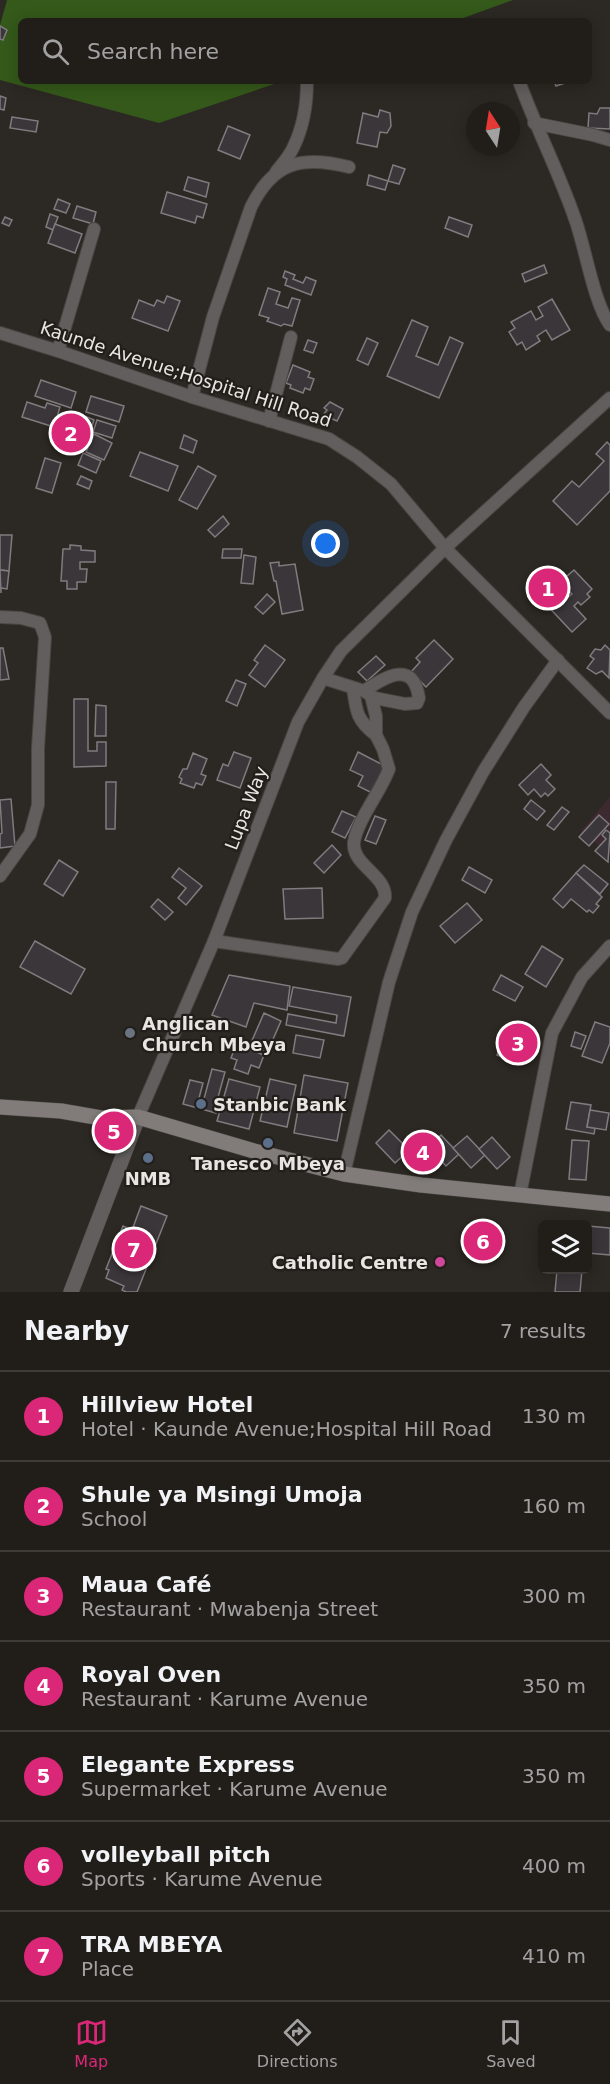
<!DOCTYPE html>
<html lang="en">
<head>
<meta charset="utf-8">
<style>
  body { margin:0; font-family:"DejaVu Sans",sans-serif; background:#2d2b27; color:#f1f3f6 }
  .controls { position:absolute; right:18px; bottom:18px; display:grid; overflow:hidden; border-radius:9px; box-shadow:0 3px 15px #0003 }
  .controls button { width:54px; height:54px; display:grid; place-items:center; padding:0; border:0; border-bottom:2px solid #3e3c39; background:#211e1a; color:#f1f3f6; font:30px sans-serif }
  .compass { position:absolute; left:466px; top:102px; width:54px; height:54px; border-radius:50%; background:#211e1a; box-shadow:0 3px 15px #0003; rotate:348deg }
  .you { position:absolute; left:326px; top:544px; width:21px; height:21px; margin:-15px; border:4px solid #fff; border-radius:50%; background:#1a73e8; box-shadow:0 0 0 9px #1a73e833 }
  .badge { display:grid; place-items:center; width:39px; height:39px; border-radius:50%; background:#db2777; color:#fff; font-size:20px; font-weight:700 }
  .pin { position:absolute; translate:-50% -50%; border:3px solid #fff; box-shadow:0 2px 6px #0006 }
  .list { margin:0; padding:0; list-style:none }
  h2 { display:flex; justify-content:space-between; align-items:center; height:78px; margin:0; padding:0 24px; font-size:26px }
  h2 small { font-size:20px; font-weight:400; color:#a2a2a2 }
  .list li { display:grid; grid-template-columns:39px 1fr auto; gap:18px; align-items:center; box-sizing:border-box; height:90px; padding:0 24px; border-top:2px solid #3e3c39 }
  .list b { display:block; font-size:22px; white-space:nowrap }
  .list p { margin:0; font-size:20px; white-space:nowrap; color:#a2a2a2 }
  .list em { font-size:20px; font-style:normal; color:#a2a2a2 }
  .icon { flex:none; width:33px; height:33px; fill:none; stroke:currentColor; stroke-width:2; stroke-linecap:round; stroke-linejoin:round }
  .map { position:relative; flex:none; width:610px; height:1292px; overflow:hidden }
  .search { position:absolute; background:#211e1a; box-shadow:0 3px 15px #0003; left:18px; right:18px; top:18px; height:66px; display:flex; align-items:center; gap:15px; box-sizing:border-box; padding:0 21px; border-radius:9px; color:#a2a2a2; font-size:22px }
  .sheet { height:708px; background:#211e1a }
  nav { display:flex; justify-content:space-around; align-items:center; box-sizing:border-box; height:84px; border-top:2px solid #3e3c39; background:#211e1a; font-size:16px; color:#a2a2a2 }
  nav a { display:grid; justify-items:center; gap:3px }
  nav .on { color:#db2777 }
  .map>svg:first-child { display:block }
  .education { fill:#3d2a30 }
  .forest { fill:#34591a }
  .building { fill:#3b363a; stroke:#807b7f; stroke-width:1.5 }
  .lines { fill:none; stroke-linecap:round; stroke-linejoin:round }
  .minor-casing { stroke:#4a4642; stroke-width:14 }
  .tertiary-casing { stroke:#4a4642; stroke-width:16 }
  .secondary-casing { stroke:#4a4642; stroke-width:16 }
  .minor { stroke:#615e5d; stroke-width:12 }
  .tertiary { stroke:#615e5d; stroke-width:15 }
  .secondary { stroke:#817c7a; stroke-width:15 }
  .worship-dot { fill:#6b7280; stroke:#221e1a; stroke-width:2 }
  .service-dot { fill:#5c6f8a; stroke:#221e1a; stroke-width:2 }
  .hotel-dot { fill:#d1479c; stroke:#221e1a; stroke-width:2 }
  .labels { text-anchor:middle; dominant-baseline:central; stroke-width:4.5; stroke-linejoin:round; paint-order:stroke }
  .street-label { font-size:18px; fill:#e8e5e2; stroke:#221e1a }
  .poi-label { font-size:18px; font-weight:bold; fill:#e8e5e2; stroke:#221e1a; text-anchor:start }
</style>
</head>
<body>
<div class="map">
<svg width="610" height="1292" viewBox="0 0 610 1292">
  <rect width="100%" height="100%" fill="#2c2823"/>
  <polygon class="education" points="610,797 610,855 581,831"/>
  <polygon class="forest" points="7,0 513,0 455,21 21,21 21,81 283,81 159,123 0,80 0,25"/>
  <g class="building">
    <polygon points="0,26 7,30 3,40 0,39"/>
    <polygon points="554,81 571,81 556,86"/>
    <polygon points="0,96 6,98 4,110 0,109"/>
    <polygon points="600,108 610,108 610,129 588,128 589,113 597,114"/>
    <polygon points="380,110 390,113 391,126 387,133 380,132 377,147 357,143 363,113 378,117"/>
    <polygon points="12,117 38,121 36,132 10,128"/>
    <polygon points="228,126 250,135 240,159 218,150"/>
    <polygon points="393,165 405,169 399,184 388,181"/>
    <polygon points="369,175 388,181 385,190 367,185"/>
    <polygon points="188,177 209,183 206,197 184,190"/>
    <polygon points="167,192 207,204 203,218 197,216 195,223 161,213"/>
    <polygon points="58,199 70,204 66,213 54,209"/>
    <polygon points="77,206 96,212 93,224 73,218"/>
    <polygon points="50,214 58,217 53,230 46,227"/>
    <polygon points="5,217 12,220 9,226 2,223"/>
    <polygon points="449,217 472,225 468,237 445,228"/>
    <polygon points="55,224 82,234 75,253 48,243"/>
    <polygon points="544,265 547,273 525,282 522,274"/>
    <polygon points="285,271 295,275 293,279 303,283 306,277 316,281 311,295 285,285 287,279 283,277"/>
    <polygon points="268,288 280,292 276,304 288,308 292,298 300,300 292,326 284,324 281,326 267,321 269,318 259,315"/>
    <polygon points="167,296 180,301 168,331 132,318 139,300 154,306 157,300 164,303"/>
    <polygon points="552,299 570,330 552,340 546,330 537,336 540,341 526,350 522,342 517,345 509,332 515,328 511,322 531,311 536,320 543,316 538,307"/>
    <polygon points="412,320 428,327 416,356 438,365 450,337 463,343 439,398 387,376"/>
    <polygon points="367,338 378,343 368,365 357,360"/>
    <polygon points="308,340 317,343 313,353 304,350"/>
    <polygon points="293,365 310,372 308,377 314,379 310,390 305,388 303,393 290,388 291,385 286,383"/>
    <polygon points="41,380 76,392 71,408 35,396"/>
    <polygon points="91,396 124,406 119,422 86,412"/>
    <polygon points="27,402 45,408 47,403 60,407 54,427 22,417"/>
    <polygon points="330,402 343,409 337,421 323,415 327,410 324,408"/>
    <polygon points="82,415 94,420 90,432 77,428"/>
    <polygon points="97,420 116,426 112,438 93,432"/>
    <polygon points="94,434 112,443 104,460 86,452"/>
    <polygon points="184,435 197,441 193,453 180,448"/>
    <polygon points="607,442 610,445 610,491 577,525 553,501 572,481 579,487 604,461 596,454"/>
    <polygon points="140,452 178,466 168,491 130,476"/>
    <polygon points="83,453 101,461 96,473 78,465"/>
    <polygon points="45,458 61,463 52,493 36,488"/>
    <polygon points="198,466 216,476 197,509 179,500"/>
    <polygon points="81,476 92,481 89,489 77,484"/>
    <polygon points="223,516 229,524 215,537 208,530"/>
    <polygon points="0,535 12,535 9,571 0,570"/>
    <polygon points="70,545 81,546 81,550 95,551 95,562 80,562 80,569 87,569 86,582 77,582 77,589 67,589 67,581 61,581 63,549 70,549"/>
    <polygon points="223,549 242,549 241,558 222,558"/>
    <polygon points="244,555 256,557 253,584 241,583"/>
    <polygon points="279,562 279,566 295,564 303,610 282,614 276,581 274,581 270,563"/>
    <polygon points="0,570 9,571 7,589 1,588 1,593"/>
    <polygon points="574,570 592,589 587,594 590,597 581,605 578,602 574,606 586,619 572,632 543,601 557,589 566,599 572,594 560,582"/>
    <polygon points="267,594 275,602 263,614 255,607"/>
    <polygon points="434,640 453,659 426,687 411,672 420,662 416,658"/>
    <polygon points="265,645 285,660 265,687 249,675 258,663 254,660"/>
    <polygon points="605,645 610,650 609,678 602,671 596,674 587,668 594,659 590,656 595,649 601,650"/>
    <polygon points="0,648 3,648 9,679 0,680"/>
    <polygon points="376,656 385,665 367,681 358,672"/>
    <polygon points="236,680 246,684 237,706 226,701"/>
    <polygon points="74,699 88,699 88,751 97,751 97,742 106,742 106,766 74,767"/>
    <polygon points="96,705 106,706 106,736 95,736"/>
    <polygon points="234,752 251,758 240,788 217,780 223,764 228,766"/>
    <polygon points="358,752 385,766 372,793 358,786 363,776 350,770"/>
    <polygon points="193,753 207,759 201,774 206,776 202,785 196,783 194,788 180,783 182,779 179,777 183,769 187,769"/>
    <polygon points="541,764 551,775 546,780 555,789 548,796 545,793 541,797 534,789 528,795 519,785"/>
    <polygon points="106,782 116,782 115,829 106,829"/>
    <polygon points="11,799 15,846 0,848 0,834 2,833 0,800"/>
    <polygon points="531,800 545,811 537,820 524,809"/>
    <polygon points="562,807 569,812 554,830 547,825"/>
    <polygon points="342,811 356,817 345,838 332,832"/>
    <polygon points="599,815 609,824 589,846 579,837"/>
    <polygon points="375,816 386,820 376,844 365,840"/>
    <polygon points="606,830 610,833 608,862 595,851 606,839 602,835"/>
    <polygon points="332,845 341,855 324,873 314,863"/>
    <polygon points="59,860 78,872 63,896 44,884"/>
    <polygon points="584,865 608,884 600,894 576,873"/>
    <polygon points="469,867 492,880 485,893 462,880"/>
    <polygon points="179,868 202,886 186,905 178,898 186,888 172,877"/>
    <polygon points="576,873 602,897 596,904 599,906 593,913 589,910 587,912 571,899 563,908 553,899"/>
    <polygon points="322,888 323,918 285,919 283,889"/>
    <polygon points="158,899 173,912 165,920 151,907"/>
    <polygon points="467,903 482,920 455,943 440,926"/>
    <polygon points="35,941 85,969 71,994 20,967"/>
    <polygon points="542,946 563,959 546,987 525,974"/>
    <polygon points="229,975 290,986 287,1010 254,1003 246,1027 212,1015"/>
    <polygon points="501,975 523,987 515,1001 493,990"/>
    <polygon points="293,987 351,997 344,1036 286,1025 288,1014 336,1023 337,1015 289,1006"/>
    <polygon points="264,1013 281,1021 267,1053 250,1045"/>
    <polygon points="595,1022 610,1027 610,1043 602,1063 582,1056"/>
    <polygon points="509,1023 529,1031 516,1063 497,1055"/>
    <polygon points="575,1032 586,1036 581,1049 571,1046"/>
    <polygon points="296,1035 324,1040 320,1058 293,1053"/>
    <polygon points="236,1045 264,1055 259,1068 251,1065 248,1074 234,1069 237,1060 231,1058"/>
    <polygon points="212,1069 225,1072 217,1101 219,1102 216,1113 183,1104 190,1080 203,1083 199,1098 204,1099"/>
    <polygon points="304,1075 348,1083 337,1141 294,1133"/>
    <polygon points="229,1079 260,1087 249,1129 217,1121"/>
    <polygon points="270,1079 296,1085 287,1127 260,1121"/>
    <polygon points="571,1102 591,1105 587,1127 595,1128 594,1134 566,1129"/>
    <polygon points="590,1110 609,1113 606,1130 587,1127"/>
    <polygon points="389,1130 409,1150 395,1163 376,1143"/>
    <polygon points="415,1132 434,1152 421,1164 402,1144"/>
    <polygon points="441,1135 459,1154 446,1166 429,1147"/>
    <polygon points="467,1136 485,1155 471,1168 453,1148"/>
    <polygon points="492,1137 510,1157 497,1169 479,1149"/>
    <polygon points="572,1140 589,1141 586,1180 569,1179"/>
    <polygon points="141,1206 167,1216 137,1292 126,1292 122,1290 124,1286 106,1278 109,1270 106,1269 123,1226 132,1230"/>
    <polygon points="588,1226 610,1228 610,1255 588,1253"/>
    <polygon points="557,1270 582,1270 580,1292 555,1292"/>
  </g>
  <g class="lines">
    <defs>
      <g id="minor">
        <path d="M 519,81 C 536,128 559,172 575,219 C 585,246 594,304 610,325"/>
        <polyline points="534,123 593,135 610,140"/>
        <path d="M 276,172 C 282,164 289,157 293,148 C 303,128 307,103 307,81"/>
        <polyline points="0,333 58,351 192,397 329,439 357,457 391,484 445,548 610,713"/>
        <polyline points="58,351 94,229"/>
        <path d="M 192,397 L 213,317 L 251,207 C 273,162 302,155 349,167"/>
        <polyline points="269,421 291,337"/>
        <polyline points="0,617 21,618 40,623 45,637 38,748 38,805 30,834 0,876"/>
        <path d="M 323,678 L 364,691 L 375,698 L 405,704 L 417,703 L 419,698 C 413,659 385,677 364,691"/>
        <path d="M 353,688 C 356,711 357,721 376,735"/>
        <path d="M 214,941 L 338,959 L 342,958 L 385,898 C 387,875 351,865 354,842 C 357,821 381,791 389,769 L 383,749 L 376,735 L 376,716 L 371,696"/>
        <polyline points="138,1117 214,941 298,722 323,678 341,651 445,548 610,398"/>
        <polyline points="344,1174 389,982 412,912 446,840 483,772 524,707 558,660"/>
        <polyline points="520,1195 552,1033 582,977 610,946"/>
      </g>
      <polyline id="tertiary" points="71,1292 138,1117"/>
      <polyline id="secondary" points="0,1107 61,1111 101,1118 138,1117 254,1151 344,1174 421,1185 610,1204"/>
    </defs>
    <use href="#minor" class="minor-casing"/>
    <use href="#tertiary" class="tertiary-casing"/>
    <use href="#secondary" class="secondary-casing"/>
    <use href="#minor" class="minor"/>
    <use href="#tertiary" class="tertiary"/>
    <use href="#secondary" class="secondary"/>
  </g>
  <circle class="worship-dot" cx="130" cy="1033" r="6"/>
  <g class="service-dot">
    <circle cx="201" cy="1104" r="6"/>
    <circle cx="268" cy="1143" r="6"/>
    <circle cx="148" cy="1158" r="6"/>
  </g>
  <circle class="hotel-dot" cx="440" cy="1262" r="6"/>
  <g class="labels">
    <g class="street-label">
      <text transform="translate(186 374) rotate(18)">Kaunde Avenue;Hospital Hill Road</text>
      <text transform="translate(246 808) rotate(-69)">Lupa Way</text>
    </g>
    <g class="poi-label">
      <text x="142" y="1023">Anglican<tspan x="142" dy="21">Church Mbeya</tspan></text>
      <text x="213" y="1104">Stanbic Bank</text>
      <text x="268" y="1163" text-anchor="middle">Tanesco Mbeya</text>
      <text x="148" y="1178" text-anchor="middle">NMB</text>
      <text x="428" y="1262" text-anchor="end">Catholic Centre</text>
    </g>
  </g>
</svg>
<div class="controls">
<button><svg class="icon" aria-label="layers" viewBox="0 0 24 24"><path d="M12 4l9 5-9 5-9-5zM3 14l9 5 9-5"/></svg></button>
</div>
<svg class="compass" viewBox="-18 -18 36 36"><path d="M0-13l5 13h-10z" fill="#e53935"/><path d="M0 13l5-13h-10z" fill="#a2a2a2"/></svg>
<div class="you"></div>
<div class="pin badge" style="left:548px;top:588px">1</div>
<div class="pin badge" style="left:71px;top:433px">2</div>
<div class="pin badge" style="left:518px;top:1043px">3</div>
<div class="pin badge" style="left:423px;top:1152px">4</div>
<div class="pin badge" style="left:114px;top:1131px">5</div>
<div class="pin badge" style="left:483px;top:1241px">6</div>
<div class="pin badge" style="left:134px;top:1249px">7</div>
<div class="search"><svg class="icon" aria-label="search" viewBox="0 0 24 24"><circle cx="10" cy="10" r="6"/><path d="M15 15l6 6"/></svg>Search here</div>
</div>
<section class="sheet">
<h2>Nearby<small>7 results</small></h2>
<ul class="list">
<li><span class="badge">1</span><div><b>Hillview Hotel</b><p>Hotel · Kaunde Avenue;Hospital Hill Road</p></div><em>130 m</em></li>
<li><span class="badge">2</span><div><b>Shule ya Msingi Umoja</b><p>School</p></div><em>160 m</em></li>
<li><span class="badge">3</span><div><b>Maua Café</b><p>Restaurant · Mwabenja Street</p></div><em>300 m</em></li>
<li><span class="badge">4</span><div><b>Royal Oven</b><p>Restaurant · Karume Avenue</p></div><em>350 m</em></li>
<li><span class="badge">5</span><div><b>Elegante Express</b><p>Supermarket · Karume Avenue</p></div><em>350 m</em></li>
<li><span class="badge">6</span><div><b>volleyball pitch</b><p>Sports · Karume Avenue</p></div><em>400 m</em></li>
<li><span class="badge">7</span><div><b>TRA MBEYA</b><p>Place</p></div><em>410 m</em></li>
</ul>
</section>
<nav>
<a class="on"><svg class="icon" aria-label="map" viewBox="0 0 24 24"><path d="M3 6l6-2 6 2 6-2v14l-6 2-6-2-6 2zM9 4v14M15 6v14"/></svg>Map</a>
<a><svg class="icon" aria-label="directions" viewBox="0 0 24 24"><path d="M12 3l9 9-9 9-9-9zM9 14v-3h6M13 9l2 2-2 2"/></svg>Directions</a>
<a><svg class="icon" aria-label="saved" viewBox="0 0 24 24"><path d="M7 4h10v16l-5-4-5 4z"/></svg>Saved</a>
</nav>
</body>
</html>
